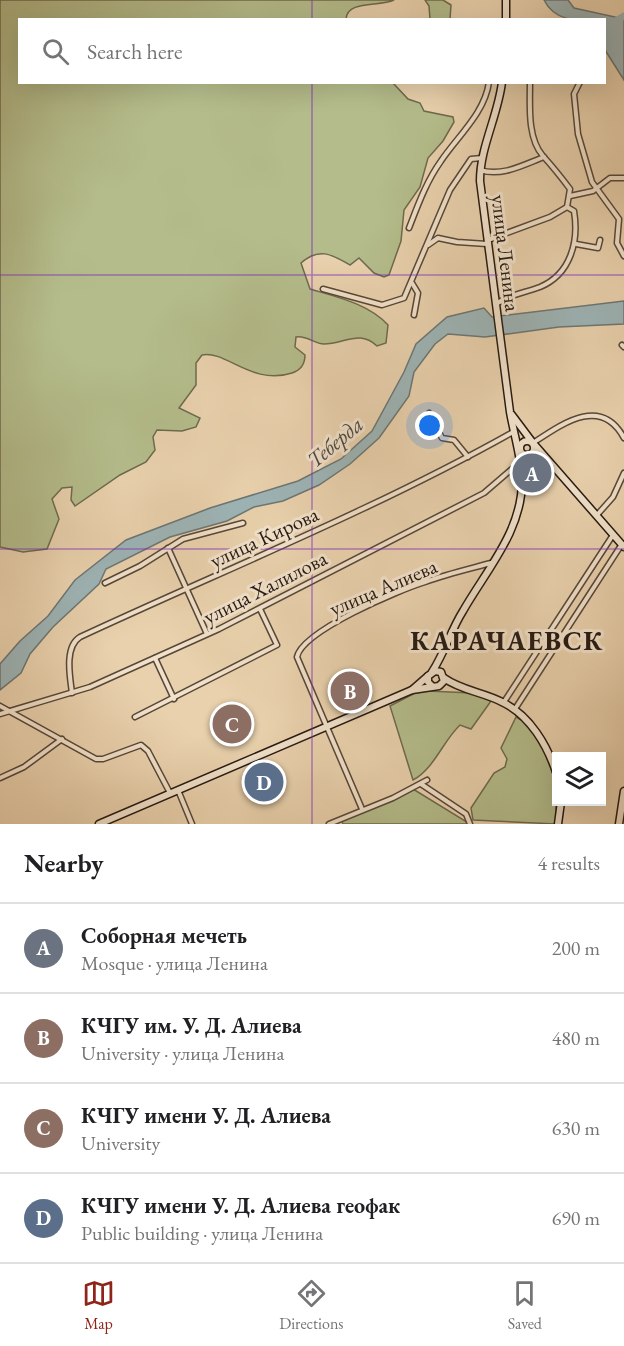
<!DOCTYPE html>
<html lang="en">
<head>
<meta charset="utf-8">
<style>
  body { margin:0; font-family:"EB Garamond",serif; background:#f2f2f2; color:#202124 }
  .controls { position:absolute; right:18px; bottom:18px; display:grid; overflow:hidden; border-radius:0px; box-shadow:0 6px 24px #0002 }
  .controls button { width:54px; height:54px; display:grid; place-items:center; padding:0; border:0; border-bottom:2px solid #e0e0e0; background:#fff; color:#202124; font:30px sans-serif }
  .you { position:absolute; left:430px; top:426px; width:21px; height:21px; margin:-15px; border:4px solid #fff; border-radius:50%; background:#1a73e8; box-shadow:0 0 0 9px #1a73e833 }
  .badge { display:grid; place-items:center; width:39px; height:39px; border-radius:50%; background:#8f2418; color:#fff; font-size:20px; font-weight:700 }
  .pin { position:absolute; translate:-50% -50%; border:3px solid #fff; box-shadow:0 2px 6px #0006 }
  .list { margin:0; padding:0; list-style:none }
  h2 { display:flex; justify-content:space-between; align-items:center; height:78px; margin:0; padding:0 24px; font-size:26px }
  h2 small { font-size:20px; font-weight:400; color:#757577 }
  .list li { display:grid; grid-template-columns:39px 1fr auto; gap:18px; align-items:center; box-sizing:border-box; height:90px; padding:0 24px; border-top:2px solid #e0e0e0 }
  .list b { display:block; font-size:22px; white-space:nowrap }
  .list p { margin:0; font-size:20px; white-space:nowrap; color:#757577 }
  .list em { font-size:20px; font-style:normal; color:#757577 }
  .icon { flex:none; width:33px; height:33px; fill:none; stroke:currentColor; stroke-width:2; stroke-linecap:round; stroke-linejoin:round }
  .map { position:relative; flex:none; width:624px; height:824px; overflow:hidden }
  .search { position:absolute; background:#fff; box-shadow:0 6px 24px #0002; left:18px; right:18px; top:18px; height:66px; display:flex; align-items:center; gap:15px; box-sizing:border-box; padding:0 21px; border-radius:0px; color:#757577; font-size:22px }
  .sheet { height:438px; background:#fff }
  nav { display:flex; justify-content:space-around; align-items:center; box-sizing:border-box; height:84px; border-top:2px solid #e0e0e0; background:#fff; font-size:16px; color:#757577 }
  nav a { display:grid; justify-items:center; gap:3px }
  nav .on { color:#8f2418 }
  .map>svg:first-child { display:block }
  .green { fill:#b4bc8b; stroke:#6d6a4e; stroke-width:1.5 }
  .water { fill:#9db4b6; stroke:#6d7674; stroke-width:1.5 }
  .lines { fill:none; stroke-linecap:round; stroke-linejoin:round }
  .river { stroke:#9db4b6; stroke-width:7 }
  .street-casing { stroke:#574739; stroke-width:7 }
  .secondary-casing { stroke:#261912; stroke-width:9 }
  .street { stroke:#f1e1ca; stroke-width:4 }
  .secondary { stroke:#f1e1ca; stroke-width:6 }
  .grid { fill:none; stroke:#7b2cbf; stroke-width:1.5; stroke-opacity:0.55 }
  .labels { text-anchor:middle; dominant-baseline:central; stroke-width:6; stroke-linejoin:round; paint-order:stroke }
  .street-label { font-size:21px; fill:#261912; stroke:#f1e1ca }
  .water-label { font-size:22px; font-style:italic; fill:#4a4843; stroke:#f1e1ca }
  .district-label { font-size:27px; font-weight:bold; letter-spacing:1.5px; fill:#261912; stroke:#f1e1ca }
</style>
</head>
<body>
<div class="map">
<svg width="624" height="824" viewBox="0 0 624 824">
  <rect width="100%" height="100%" fill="#e9d1ad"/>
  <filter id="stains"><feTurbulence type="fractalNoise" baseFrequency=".00333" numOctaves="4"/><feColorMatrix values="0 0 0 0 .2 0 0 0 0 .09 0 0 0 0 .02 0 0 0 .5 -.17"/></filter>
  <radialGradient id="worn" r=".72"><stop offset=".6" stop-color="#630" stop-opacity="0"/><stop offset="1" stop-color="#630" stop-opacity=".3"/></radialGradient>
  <g class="green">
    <path d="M 0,0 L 394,0 C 379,7 347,0 346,19 L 20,20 L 20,82 L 393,83 L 408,99 L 420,103 L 424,111 L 453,117 L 454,122 L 443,141 L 428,158 L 420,187 L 404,210 L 401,241 L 389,275 L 384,277 L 374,273 L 359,258 L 350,265 C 331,254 319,247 301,263 L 310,289 C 337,297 369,304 388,325 L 386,343 L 377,346 C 360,329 344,344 324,344 C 314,344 307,335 296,337 L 295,347 L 305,355 C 305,364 301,370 292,373 C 252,386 226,350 202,355 L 196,363 L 196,385 L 179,408 L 200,418 L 196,427 L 182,431 L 157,430 L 153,437 L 155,450 L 146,462 L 120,475 L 75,506 L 71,500 L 72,487 L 62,488 L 52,499 L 59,519 L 47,549 L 23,552 L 0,547 Z"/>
    <polygon points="425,0 443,0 451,5 450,19 430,19 429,6"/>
    <path d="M 428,691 L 472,693 L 491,701 L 471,729 L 460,725 C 443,741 434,769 413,780 L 390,706 L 415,693 Z"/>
    <path d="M 516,717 C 554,735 557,788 556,824 L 473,820 L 471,808 L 494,773 L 505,767 L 507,759 L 501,748 Z"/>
    <polygon points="413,789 470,824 343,824 341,819"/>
  </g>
  <g class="water">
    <path d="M 544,0 L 568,0 L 574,8 L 624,19 L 624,80 L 605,50 L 604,20 C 581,20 556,24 544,0 Z"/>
    <polygon points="624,301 624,324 559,327 485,337 448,334 435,344 414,372 409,396 379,438 350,464 319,485 283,501 254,507 227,521 170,537 106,569 99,584 53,627 30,654 21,673 0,690 0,664 20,641 48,616 75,580 126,540 210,508 298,481 341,459 372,431 404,372 416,344 447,317 484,308 492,317"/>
  </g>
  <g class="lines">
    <polyline class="river" points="604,28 624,16"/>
    <defs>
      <g id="street">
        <polyline points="580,82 574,94 578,134 592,182 619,219 617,243 624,256"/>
        <path d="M 480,170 C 502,177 523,165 544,157"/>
        <polyline points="570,196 593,191 610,178 624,178"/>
        <path d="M 409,228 C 418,205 426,182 441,161 C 457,137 485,113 489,82"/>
        <polyline points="488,240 550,217 567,207"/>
        <polyline points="576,244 598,248 600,240"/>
        <polyline points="428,245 438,238 457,242 487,244"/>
        <polyline points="412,283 418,293 414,315"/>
        <polyline points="323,289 382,305 404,298 450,190 471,159 482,158"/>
        <path d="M 496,304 C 510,294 524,293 540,287 C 571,274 579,241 574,211 L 567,207 L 570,189 C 561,177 553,167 543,156 C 527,138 530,105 530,82"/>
        <polyline points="622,345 624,347"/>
        <polyline points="429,413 442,438 454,440 468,457"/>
        <path d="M 533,443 C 562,424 601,395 624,438"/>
        <polyline points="597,515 613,497 624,473"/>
        <polyline points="168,548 207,634"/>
        <polyline points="105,583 140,566 183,539 243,523"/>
        <polyline points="155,658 174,699"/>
        <path d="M 72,693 C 70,677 64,647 80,637 C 224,570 374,510 513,432"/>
        <polyline points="504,702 613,535"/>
        <polyline points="0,706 96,759 103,759 141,745 148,751 170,793"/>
        <polyline points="515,709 622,544"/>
        <polyline points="0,714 90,687 219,629 484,493 519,463"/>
        <polyline points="135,717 277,645 260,609"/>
        <polyline points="0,778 24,767 62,739"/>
        <polyline points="421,784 466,814 470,824"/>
        <polyline points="178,790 192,824"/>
        <path d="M 362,809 L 297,657 C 302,631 399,590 425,582 C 447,574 469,569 491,563"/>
        <polyline points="329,824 393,798 427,780"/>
      </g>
      <g id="secondary">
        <polyline points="506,20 506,0"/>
        <polyline points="512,415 533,443 624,547"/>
        <circle cx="527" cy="448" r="7"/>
        <polyline points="523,474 530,455 546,459"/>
        <path d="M 432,672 C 445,652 451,630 463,611 C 487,569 523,530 522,479 C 521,456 514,435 510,412 L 480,181 C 480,147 498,116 502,82"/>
        <path d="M 444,678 C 462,691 484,692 504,703 C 530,716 547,745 556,772"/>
        <polyline points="412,690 428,676"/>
        <polyline points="99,824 412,690 439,686 444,681 441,672 435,671 428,676 428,682 432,686"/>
        <polyline points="558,824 561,802"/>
        <polyline points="619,824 624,791"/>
      </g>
    </defs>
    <use href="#street" class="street-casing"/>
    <use href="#secondary" class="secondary-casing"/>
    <use href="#street" class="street"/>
    <use href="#secondary" class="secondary"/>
  </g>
  <path class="grid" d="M 312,0 L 312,20M 312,82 L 312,824M 0,275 L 624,275M 0,549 L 624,549"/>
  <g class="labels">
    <g class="street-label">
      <text transform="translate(506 253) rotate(83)">улица Ленина</text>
      <text transform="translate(264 537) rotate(-25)">улица Кирова</text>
      <text transform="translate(265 587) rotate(-27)">улица Халилова</text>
      <text transform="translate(383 587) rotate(-23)">улица Алиева</text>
    </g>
    <g class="water-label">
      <text transform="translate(335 442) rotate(-40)">Теберда</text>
    </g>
    <g class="district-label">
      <text x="507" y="640">КАРАЧАЕВСК</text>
    </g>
  </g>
  <rect width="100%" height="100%" filter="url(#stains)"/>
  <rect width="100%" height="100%" fill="url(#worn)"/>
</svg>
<div class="controls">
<button><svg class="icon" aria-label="layers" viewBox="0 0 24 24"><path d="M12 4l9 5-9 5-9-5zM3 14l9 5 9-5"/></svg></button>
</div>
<div class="you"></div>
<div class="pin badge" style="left:532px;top:473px;background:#6b7280">A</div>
<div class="pin badge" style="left:350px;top:691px;background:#8d6e63">B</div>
<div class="pin badge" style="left:232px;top:724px;background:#8d6e63">C</div>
<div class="pin badge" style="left:264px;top:782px;background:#5c6f8a">D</div>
<div class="search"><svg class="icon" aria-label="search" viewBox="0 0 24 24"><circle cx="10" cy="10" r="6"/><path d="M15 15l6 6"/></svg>Search here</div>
</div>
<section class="sheet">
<h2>Nearby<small>4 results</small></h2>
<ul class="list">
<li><span class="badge" style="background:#6b7280">A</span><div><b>Соборная мечеть</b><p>Mosque · улица Ленина</p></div><em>200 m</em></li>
<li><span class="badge" style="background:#8d6e63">B</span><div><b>КЧГУ им. У. Д. Алиева</b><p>University · улица Ленина</p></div><em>480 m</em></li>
<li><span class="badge" style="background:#8d6e63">C</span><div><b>КЧГУ имени У. Д. Алиева</b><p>University</p></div><em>630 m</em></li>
<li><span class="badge" style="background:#5c6f8a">D</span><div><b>КЧГУ имени У. Д. Алиева геофак</b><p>Public building · улица Ленина</p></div><em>690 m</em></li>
</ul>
</section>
<nav>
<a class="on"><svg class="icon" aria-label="map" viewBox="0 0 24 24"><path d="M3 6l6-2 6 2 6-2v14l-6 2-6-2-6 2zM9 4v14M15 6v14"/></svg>Map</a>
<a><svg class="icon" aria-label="directions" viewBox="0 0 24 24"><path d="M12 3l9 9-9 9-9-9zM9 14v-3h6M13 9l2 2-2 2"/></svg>Directions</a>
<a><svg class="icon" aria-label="saved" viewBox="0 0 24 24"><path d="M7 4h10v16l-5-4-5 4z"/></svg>Saved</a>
</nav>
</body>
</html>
